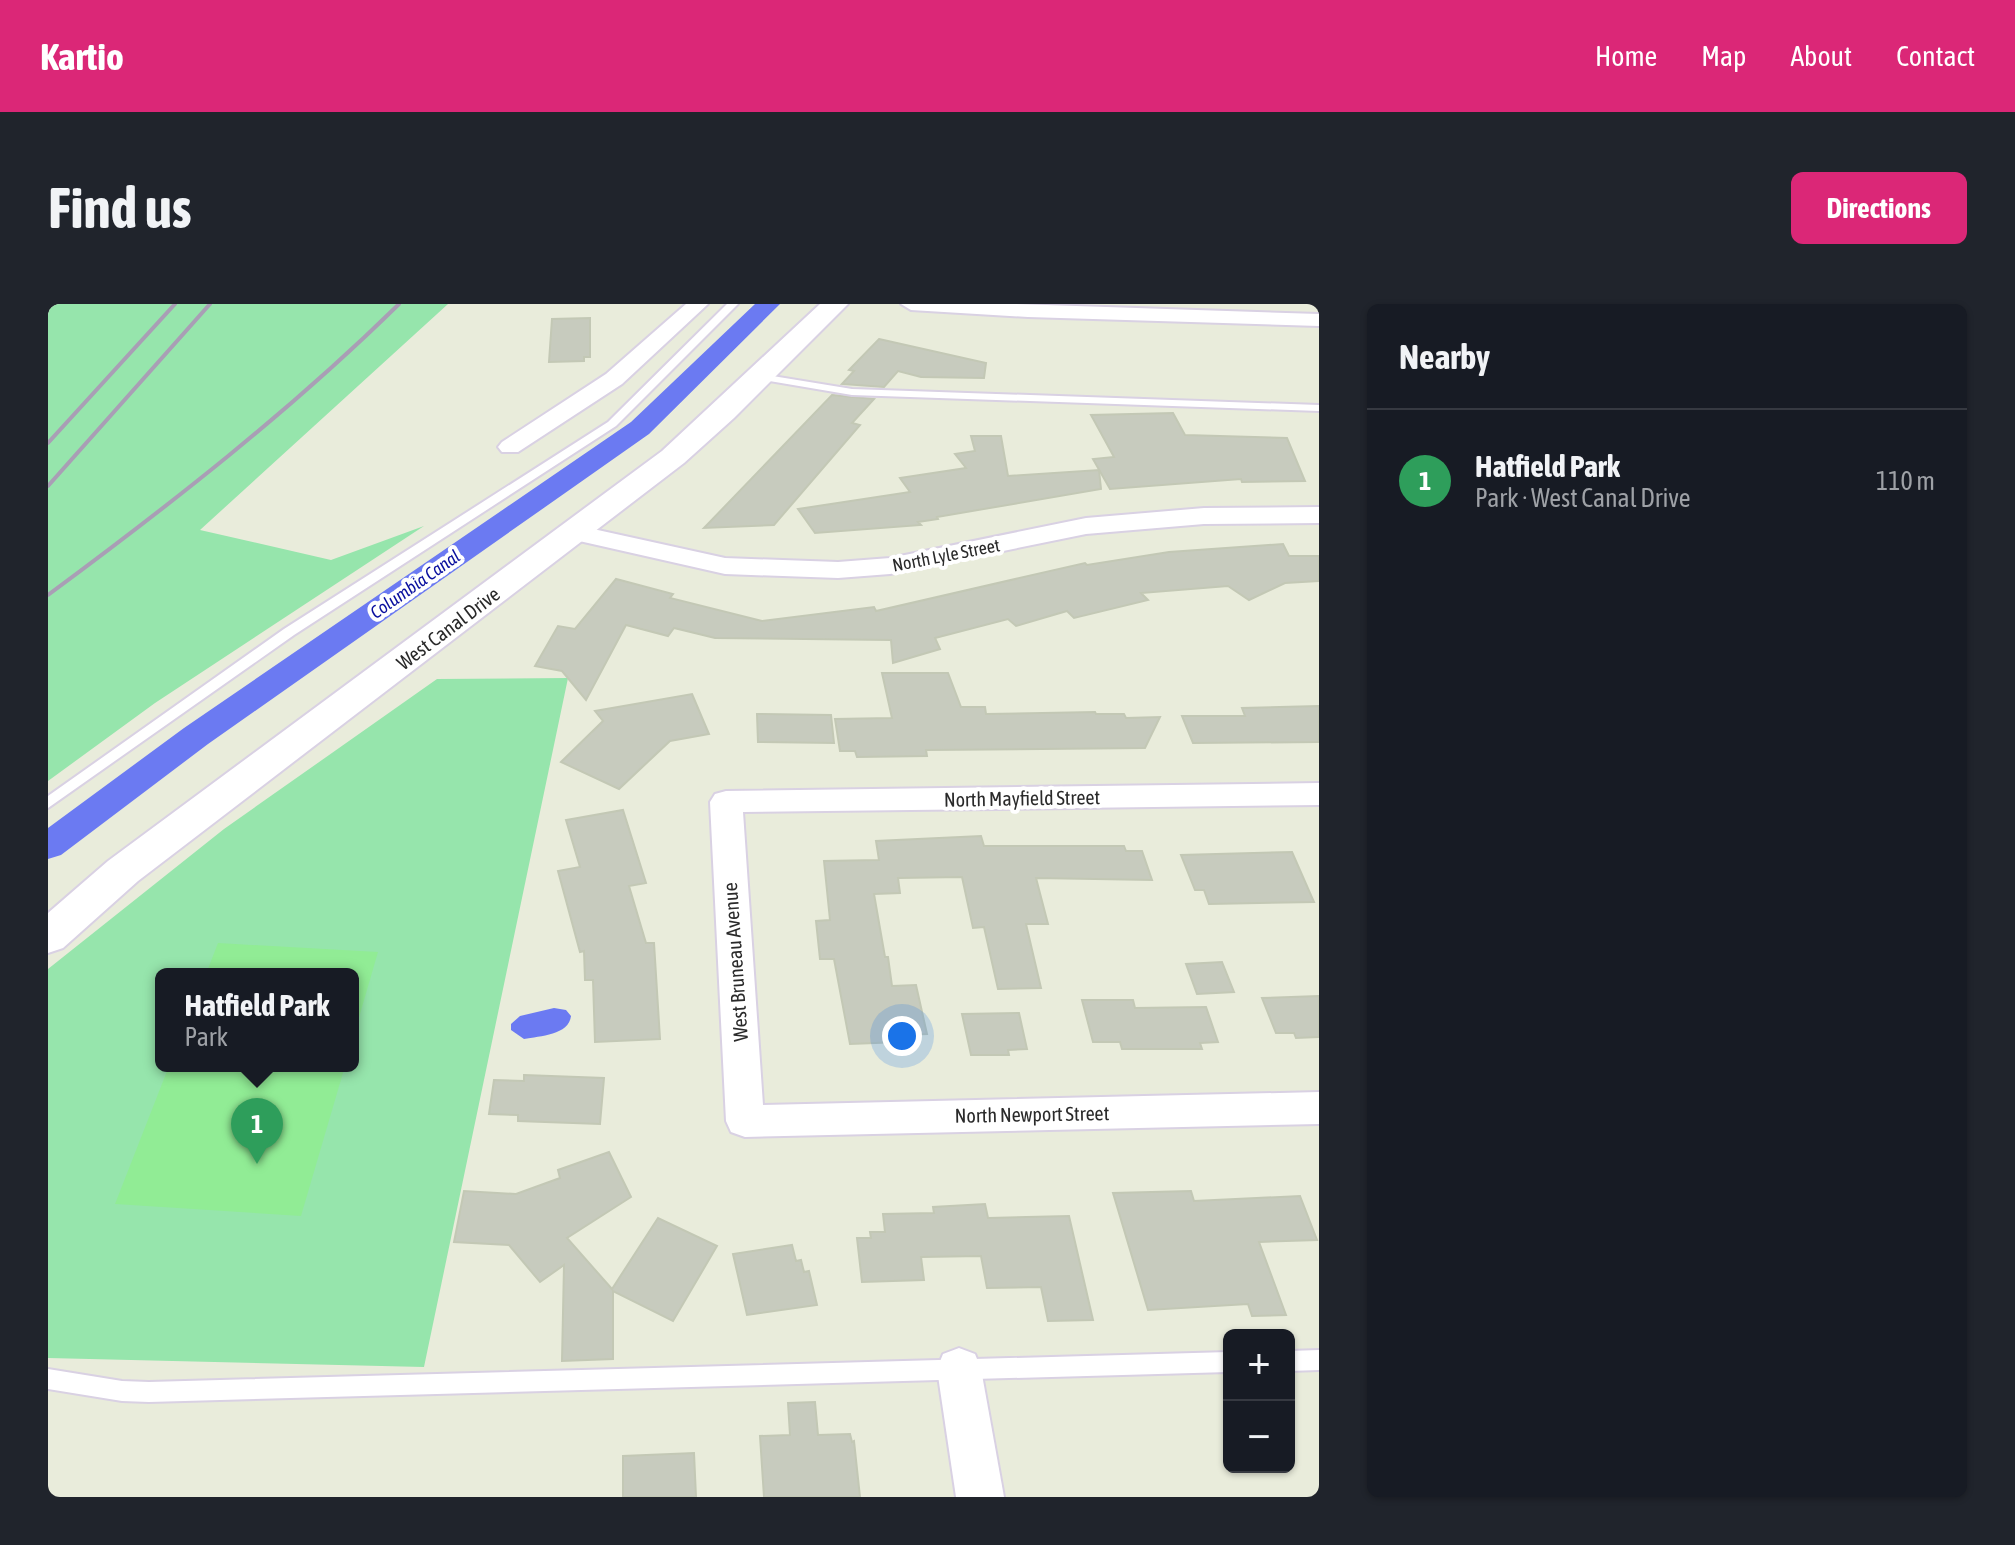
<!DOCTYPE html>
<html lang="en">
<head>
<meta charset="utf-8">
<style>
  body { margin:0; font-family:"Asap Condensed",sans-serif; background:#20242c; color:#f1f3f6 }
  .controls { position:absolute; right:24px; bottom:24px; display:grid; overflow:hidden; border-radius:12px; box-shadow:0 2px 6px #0004 }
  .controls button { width:72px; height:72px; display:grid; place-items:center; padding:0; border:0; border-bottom:2px solid #363941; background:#171b24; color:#f1f3f6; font:40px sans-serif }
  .you { position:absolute; left:854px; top:732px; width:28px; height:28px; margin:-20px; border:6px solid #fff; border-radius:50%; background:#1a73e8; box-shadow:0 0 0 12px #1a73e833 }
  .badge { display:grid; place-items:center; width:52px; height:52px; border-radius:50%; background:#db2777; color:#fff; font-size:26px; font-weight:700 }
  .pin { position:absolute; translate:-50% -66px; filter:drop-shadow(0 2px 4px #0008) }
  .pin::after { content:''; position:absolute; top:42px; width:28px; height:24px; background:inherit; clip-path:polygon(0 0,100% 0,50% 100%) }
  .popup { position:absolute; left:107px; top:664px; width:204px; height:104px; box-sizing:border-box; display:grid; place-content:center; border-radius:12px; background:#171b24; filter:drop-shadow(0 2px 6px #0005); font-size:26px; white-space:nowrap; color:#9ea1a6 }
  .popup b { font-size:30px; color:#f1f3f6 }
  .popup::after { content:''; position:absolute; left:50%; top:100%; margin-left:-16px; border:16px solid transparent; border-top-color:#171b24 }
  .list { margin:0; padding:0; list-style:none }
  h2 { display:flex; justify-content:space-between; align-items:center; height:104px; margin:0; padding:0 32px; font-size:34px }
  h2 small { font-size:26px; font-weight:400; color:#9ea1a6 }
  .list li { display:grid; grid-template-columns:52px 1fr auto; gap:24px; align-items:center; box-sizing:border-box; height:144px; padding:0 32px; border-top:2px solid #363941 }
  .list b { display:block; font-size:30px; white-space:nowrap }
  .list p { margin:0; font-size:26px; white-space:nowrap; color:#9ea1a6 }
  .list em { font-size:26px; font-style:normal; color:#9ea1a6 }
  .map { position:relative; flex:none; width:1271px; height:1193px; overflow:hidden; border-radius:12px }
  header { display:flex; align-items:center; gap:48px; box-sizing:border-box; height:112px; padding:0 40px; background:#db2777; color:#fff }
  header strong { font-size:38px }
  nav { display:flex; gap:44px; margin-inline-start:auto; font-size:28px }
  .intro { display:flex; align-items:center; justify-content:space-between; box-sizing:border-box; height:192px; padding:0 48px }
  h1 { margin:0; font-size:56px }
  .button { padding:20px 36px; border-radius:12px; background:#db2777; color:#fff; font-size:28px; font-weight:700 }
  main { display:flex; gap:48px; padding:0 48px }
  aside { flex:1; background:#171b24; border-radius:12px; box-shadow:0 2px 6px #0004 }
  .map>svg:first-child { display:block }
  .green { fill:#96e5ac; fill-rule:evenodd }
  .pitch { fill:#91ec95 }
  .water { fill:#6b7af2 }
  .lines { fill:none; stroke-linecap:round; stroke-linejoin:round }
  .canal { fill:#6b7af2; fill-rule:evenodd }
  .building { fill:#c7cbbe; stroke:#c3c8b5; stroke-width:2 }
  .service-casing { stroke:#d9d1e3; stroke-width:4 }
  .minor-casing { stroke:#d9d1e3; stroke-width:4 }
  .tertiary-casing { stroke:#d9d1e3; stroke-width:4 }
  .service { fill:#fff; fill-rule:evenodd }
  .minor { fill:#fff; fill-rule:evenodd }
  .tertiary { fill:#fff; fill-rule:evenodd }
  .rail { stroke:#a99eb5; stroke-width:4 }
  .labels { text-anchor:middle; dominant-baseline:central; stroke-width:8; stroke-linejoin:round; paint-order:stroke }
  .far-street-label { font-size:18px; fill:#2a2a2a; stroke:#fff }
  .far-water-label { font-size:18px; font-style:italic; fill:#090f9e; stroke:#fff }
  .street-label { font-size:20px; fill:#2a2a2a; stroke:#fff }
</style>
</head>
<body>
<header>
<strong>Kartio</strong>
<nav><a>Home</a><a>Map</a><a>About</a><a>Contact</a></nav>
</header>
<div class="intro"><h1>Find us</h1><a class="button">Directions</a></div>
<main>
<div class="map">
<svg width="1271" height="1193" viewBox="0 0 1271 1193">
  <rect width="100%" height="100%" fill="#e9ecdb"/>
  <g class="green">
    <polygon points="0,0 400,0 152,226 283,256 376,222 107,399 0,477"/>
    <path d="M 520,374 L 376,1063 L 0,1054 L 0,665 L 176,525 L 389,375 ZM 113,670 L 305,670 L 305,762 L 113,762 Z"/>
  </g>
  <g class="pitch">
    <polygon points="170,639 330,648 305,734 305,670 158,670"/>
    <polygon points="121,762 297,762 253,912 67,900"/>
  </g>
  <path class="water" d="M 506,704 L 518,706 L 523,712 C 521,731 492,732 476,735 L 463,726 L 463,720 L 472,712 Z"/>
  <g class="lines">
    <polygon class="canal" points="707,0 732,0 601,130 160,440 13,551 0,555 0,524 136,424 583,118"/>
  </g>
  <g class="building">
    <polygon points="542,14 542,53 536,53 536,57 501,58 504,15"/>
    <polygon points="831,35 938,59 936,74 873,73 850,67 836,83 794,80 806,67 801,66"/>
    <polygon points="784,91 826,95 804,119 812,121 726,221 656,224"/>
    <polygon points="1125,109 1137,131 1239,134 1257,177 1194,178 1193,175 1062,185 1045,155 1066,153 1043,111"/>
    <polygon points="923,132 953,132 960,172 1051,166 1053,185 889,213 890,215 870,218 873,221 767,229 750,205 862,188 852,174 918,164 907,150 927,147"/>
    <polygon points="1235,240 1241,252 1271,252 1271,277 1237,279 1201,296 1180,282 1093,289 1100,296 1026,314 1019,307 968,322 960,315 887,334 892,345 845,359 843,336 667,334 626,324 620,332 578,321 538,396 514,367 487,362 510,322 527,325 568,275 625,290 622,294 714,317 826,303 828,307 1037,259 1039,261 1121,248"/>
    <polygon points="834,369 900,369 913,403 937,403 938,410 1047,408 1048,410 1076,410 1078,414 1112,413 1097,444 878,446 879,452 809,453 807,447 792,447 787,415 844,414"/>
    <polygon points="644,390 661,430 622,437 571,485 513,458 555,417 547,407"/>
    <polygon points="1271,402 1271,438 1145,439 1134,412 1197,412 1194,404"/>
    <polygon points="709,410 783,411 786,439 710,438"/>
    <polygon points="575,506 598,579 581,582 598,639 606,639 612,735 547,738 545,676 537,676 536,647 532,648 510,567 532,563 518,516"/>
    <polygon points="933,532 936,542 1076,542 1078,547 1094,547 1104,576 988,574 1000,620 978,620 993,684 950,685 936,623 925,624 914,573 850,574 852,589 826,590 837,653 840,653 844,682 868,681 879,730 851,731 852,738 802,740 786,655 772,655 768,617 782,616 776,557 831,556 828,537"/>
    <polygon points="1244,548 1266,598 1161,600 1156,586 1147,586 1133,551"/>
    <polygon points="1174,658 1186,688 1149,690 1138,660"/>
    <polygon points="1271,692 1271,733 1248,734 1246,729 1228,729 1214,694"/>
    <polygon points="1034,696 1085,696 1087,704 1158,703 1170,738 1152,739 1154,745 1074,745 1072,738 1045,738"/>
    <polygon points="971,709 979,745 960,746 961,751 923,751 914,710"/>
    <polygon points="476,771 556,774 552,820 470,817 470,811 441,810 446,776 476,777"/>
    <polygon points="561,848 583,893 519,934 564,985 610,914 669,942 625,1017 565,987 565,1055 514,1057 516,961 492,978 461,941 406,938 416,887 468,890 512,874 510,866"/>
    <polygon points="1143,887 1146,897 1252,892 1269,936 1211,938 1238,1011 1204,1012 1200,1000 1100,1006 1065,889"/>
    <polygon points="937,900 940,914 1021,912 1045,1016 1000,1017 993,983 939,984 933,952 873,953 876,976 814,978 809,934 823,934 822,928 837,928 835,910 886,909 885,903"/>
    <polygon points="744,941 748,957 753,956 756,968 761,967 769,1001 699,1011 685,950"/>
    <polygon points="767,1098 770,1131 802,1130 804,1138 806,1137 812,1193 716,1193 712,1132 742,1131 740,1099"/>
    <polygon points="646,1149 648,1193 575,1193 575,1152"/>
  </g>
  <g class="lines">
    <defs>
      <g id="service">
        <polygon points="679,0 690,0 568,122 246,331 0,504 0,492 236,325 560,118"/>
        <polygon points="713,70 804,85 1271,101 1271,107 804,91 709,75 708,73"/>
        <polygon points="1271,1046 1271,1066 1241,1067 1241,1047"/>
        <polygon points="1181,1048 1181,1068 101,1098 74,1097 0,1085 0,1065 74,1077 101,1078"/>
      </g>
      <g id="minor">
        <polygon points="638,0 660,0 574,80 470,148 454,148 450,143 454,138 558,70"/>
        <polygon points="853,0 968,0 1271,10 1271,22 980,13 863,6"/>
        <polygon points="1271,203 1271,219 1156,220 1038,230 842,270 790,274 677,270 518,234 514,229 518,224 527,221 677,254 790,258 842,254 1038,214 1156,204"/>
        <polygon points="1271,479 1271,501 695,508 715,801 1271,788 1271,820 697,833 683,828 678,817 662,498 667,490 678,487"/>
        <polygon points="911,1044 927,1050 933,1065 956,1193 908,1193 889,1065 895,1050"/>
      </g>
      <polygon id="tertiary" points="772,0 800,0 686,114 636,159 90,577 15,644 0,649 0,609 60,557 614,147"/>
    </defs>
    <use href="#service" class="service-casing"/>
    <use href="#minor" class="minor-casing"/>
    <use href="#tertiary" class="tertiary-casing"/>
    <use href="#service" class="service"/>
    <use href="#minor" class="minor"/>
    <use href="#tertiary" class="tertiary"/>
    <g class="rail">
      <polyline points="0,139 127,0"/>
      <polyline points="0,182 162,0"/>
      <path d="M 0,291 C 123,200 242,107 351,0"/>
    </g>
  </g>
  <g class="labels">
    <g class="far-street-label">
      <text transform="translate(898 251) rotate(-11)">North Lyle Street</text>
    </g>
    <g class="far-water-label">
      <text transform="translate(367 280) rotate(-35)">Columbia Canal</text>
    </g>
    <g class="street-label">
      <text transform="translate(400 324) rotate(-37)">West Canal Drive</text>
      <text transform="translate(974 494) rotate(-1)">North Mayfield Street</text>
      <text transform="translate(687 658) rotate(-94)">West Bruneau Avenue</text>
      <text transform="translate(984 810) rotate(-1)">North Newport Street</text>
    </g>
  </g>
</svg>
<div class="controls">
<button>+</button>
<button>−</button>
</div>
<div class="you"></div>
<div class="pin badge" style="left:209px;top:860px;background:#2e9e5b">1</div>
<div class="popup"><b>Hatfield Park</b>Park</div>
</div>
<aside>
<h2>Nearby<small></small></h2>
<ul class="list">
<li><span class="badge" style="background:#2e9e5b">1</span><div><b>Hatfield Park</b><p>Park · West Canal Drive</p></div><em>110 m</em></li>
</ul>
</aside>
</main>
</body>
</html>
